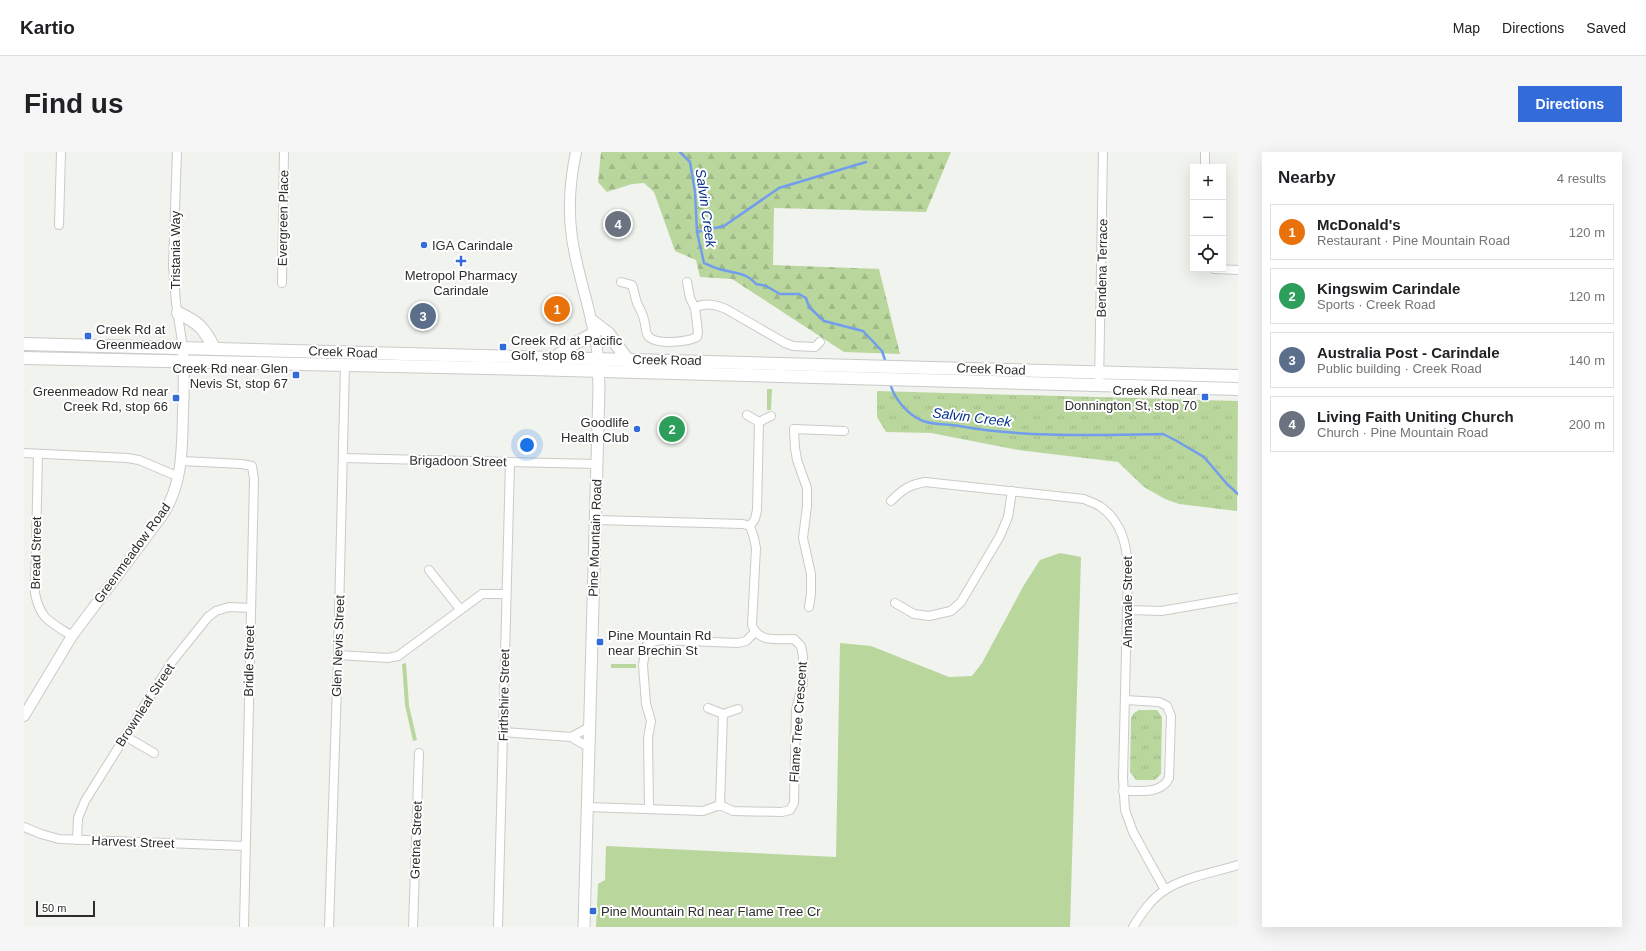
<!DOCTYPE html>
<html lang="en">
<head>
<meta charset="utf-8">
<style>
  body { margin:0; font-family:Helvetica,sans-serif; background:#f6f6f6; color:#202124 }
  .controls { position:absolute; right:12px; top:12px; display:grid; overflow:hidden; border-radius:0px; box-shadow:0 4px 16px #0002 }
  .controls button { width:36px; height:36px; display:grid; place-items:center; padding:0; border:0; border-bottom:1px solid #e0e0e0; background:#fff; color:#202124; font:20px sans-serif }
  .scale { position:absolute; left:12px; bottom:10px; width:59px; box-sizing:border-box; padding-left:4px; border:2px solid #2d2e2c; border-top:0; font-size:11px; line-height:14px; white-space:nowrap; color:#2d2e2c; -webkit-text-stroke:3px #fff; paint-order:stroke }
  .you { position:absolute; left:503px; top:293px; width:14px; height:14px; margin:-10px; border:3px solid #fff; border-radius:50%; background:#1a73e8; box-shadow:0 0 0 6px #1a73e833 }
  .badge { display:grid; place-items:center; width:26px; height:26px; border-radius:50%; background:#336bd9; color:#fff; font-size:13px; font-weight:700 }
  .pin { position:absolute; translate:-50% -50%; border:2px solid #fff; box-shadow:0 1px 4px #0006 }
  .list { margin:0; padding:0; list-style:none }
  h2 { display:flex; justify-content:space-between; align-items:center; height:52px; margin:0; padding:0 16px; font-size:17px }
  h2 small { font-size:13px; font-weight:400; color:#757577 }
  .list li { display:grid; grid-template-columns:26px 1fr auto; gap:12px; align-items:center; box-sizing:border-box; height:56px; margin:0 8px 8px; padding:0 8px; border:1px solid #e0e0e0; border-radius:0px }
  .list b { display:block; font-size:15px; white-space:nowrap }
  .list p { margin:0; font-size:13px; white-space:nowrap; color:#757577 }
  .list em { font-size:13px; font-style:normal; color:#757577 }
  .icon { flex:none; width:22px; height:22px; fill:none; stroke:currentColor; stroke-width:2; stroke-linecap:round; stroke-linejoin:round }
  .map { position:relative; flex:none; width:1214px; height:775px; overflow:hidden; border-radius:0px }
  header { display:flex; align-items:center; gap:24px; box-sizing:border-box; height:56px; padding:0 20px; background:#fff; border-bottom:1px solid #e0e0e0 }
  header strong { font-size:19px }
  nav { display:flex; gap:22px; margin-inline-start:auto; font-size:14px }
  .intro { display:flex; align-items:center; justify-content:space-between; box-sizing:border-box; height:96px; padding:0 24px }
  h1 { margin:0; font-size:28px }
  .button { padding:10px 18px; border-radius:0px; background:#336bd9; color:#fff; font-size:14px; font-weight:700 }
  main { display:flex; gap:24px; padding:0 24px }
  aside { flex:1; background:#fff; border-radius:0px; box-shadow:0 4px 16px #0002 }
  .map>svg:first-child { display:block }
  .grass { fill:#b9d69d }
  .forest { fill:url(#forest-firs) }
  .park { fill:url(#park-tufts) }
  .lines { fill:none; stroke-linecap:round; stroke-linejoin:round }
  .stream { stroke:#729ded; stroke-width:2.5 }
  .minor-casing { stroke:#c9cbc7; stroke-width:10 }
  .tertiary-casing { stroke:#c9cbc7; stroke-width:12 }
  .secondary-casing { stroke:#c9cbc7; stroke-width:13 }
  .primary-casing { stroke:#c9cbc7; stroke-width:14 }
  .minor { stroke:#fff; stroke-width:8 }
  .tertiary { stroke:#fff; stroke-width:10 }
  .secondary { stroke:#fff; stroke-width:11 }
  .primary { stroke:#fff; stroke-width:12 }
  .poi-dot { fill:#336bd9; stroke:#fff; stroke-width:1.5 }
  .labels { text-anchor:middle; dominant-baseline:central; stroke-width:4; stroke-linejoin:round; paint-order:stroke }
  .street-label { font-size:13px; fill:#2d2e2c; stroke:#fff }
  .poi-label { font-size:13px; fill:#2d2e2c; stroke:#fff; text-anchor:start }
  .water-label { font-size:14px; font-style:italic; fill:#05338e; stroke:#fff }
</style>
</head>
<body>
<header>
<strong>Kartio</strong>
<nav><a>Map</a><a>Directions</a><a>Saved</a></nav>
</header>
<div class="intro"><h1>Find us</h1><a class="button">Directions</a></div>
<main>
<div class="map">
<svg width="1214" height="775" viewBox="0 0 1214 775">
  <defs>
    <pattern id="forest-firs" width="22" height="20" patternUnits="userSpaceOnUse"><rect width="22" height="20" fill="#b9d69d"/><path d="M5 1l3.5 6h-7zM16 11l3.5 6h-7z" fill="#9fb887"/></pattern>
    <pattern id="park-tufts" width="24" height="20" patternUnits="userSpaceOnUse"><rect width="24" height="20" fill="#b9d69d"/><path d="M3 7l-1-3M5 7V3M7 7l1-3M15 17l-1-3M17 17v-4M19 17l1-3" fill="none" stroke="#9fb887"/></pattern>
  </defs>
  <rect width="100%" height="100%" fill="#f1f3ef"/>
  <g class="grass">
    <polygon points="743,237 748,237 747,258 743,258"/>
    <polygon points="1036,401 1057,405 1046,775 572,775 574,732 581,728 582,694 812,705 816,491 847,494 925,525 948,524 958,511 1000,433 1016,408"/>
    <polygon points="382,511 385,554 393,588 389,589 381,553 378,512"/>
    <rect x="587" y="512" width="25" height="4"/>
  </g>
  <polygon class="forest" points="577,0 927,0 902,60 750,56 749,113 855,117 876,202 820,200 708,127 676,125 672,108 651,99 630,40 620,31 608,32 583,40 574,30"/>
  <g class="park">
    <polygon points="853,239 1214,249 1213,359 1155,352 1141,347 1120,335 1094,310 994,298 907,281 862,280 853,265"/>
    <polygon points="1115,558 1133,558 1138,565 1137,622 1131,628 1112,628 1106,620 1107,566 1110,561"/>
  </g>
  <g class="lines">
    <g class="stream">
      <path d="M 656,0 L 666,10 L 671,40 L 673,80 L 680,111 C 685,113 690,116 695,117 C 709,121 722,120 732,132 L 742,134 L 756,142 L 775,142 L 782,146 L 785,155 L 800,169 L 839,179 L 858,199 L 862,211"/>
      <polyline points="673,80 700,74 755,36 842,10"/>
      <path d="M 866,231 C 870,247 884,263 899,269 C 910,273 924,272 935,274 C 1002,286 1071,283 1139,282 L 1151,288 L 1180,305 L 1203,332 L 1214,342"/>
    </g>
    <defs>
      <g id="minor">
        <polyline points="153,0 149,114 152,151 159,196"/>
        <polyline points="1181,15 1181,0"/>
        <polyline points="35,73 37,0"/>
        <polyline points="1190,117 1214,118"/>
        <path d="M 597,130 L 608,133 C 610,138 611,145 613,151 C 615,156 619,161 620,168 C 622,173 621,182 625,185 C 633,193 663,190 673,185 L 674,180 L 671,156 C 680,150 693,153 702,157 L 761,191 L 769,194 L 791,195 L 796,190"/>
        <polyline points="663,130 666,146 671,156"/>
        <polyline points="258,131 260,0"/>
        <polyline points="1075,233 1079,0"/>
        <polyline points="723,263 735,270 747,264"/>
        <polyline points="0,301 103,306 115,308 155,325"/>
        <path d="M 14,302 L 11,441 C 16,468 27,470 48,484"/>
        <polyline points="319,306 573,312"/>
        <polyline points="158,309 218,312 228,314 230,327 220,775"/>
        <path d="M 867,349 C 879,337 885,333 901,330 L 1060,347 C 1066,350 1073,352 1077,355 C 1098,370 1103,394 1104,417 L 1099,626 L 1101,658 L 1109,680 L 1141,738"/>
        <polyline points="726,374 731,367 733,358 735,270"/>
        <polyline points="405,418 436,457"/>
        <polyline points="871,451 890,462 905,464 927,459 937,450 976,384 984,365 988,339"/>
        <polyline points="785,455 787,442 787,422 779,386 783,354 783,336 773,308 771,296 770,277 820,279"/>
        <polyline points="1104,458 1137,459 1214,446"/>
        <polyline points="314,503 364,506 374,504 458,442 482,442"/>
        <polyline points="684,556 699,562 714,557"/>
        <polyline points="479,580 547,585 566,575"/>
        <polyline points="101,584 130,601"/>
        <polyline points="547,585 566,596"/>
        <path d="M 1099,639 C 1115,638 1137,643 1145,626 L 1147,564 L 1143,554 L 1135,550 L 1101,548"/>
        <polyline points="696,653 699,562"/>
        <path d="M 564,655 L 679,659 L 696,653 L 709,659 L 758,660 L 766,658 L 770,651 L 772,558 L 779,531 L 779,504 L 777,494 L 770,487 C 754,487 734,491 728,473 L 732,396 L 730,386 L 726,374 L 719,372 L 572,368"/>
        <polyline points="625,656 624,586 627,569 622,552 619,513 622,494 628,490 637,488 714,491 722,489 731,480"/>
        <polyline points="0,675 17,682 35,687 221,694"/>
        <polyline points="53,688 54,666 61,649 147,511 184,465 192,459 205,455 227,456"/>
        <polyline points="305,775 314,503 321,213"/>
        <polyline points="389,775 395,601"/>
        <polyline points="474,775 486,310"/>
        <path d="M 1109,775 C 1118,761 1127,747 1141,738 C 1160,725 1192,720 1214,713"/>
      </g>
      <g id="tertiary">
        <path d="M 552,0 C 546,28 544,58 548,86 C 554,127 570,165 574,206"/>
        <path d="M 0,564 L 48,484 L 138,364 C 159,332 158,297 159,260 C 160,239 160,217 159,196"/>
      </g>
      <polyline id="secondary" points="560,775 575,237 574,210"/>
      <g id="primary">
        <path d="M 154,161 C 174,170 180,176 190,196"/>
        <polyline points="568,169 584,181 603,207"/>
        <polyline points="0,192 1214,224"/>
        <polyline points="532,205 546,194 571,181"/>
        <polyline points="0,206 506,217 1214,237"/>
      </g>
    </defs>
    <use href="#minor" class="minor-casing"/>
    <use href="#tertiary" class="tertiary-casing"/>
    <use href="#secondary" class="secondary-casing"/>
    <use href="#primary" class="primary-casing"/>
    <use href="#minor" class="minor"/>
    <use href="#tertiary" class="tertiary"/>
    <use href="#secondary" class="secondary"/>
    <use href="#primary" class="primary"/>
  </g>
  <g class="poi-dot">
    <circle cx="400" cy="93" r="4"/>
    <path d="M435 103h4v4h4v4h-4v4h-4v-4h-4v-4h4z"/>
    <rect x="60" y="180" width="8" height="8" rx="2"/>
    <rect x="475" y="191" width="8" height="8" rx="2"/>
    <rect x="268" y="219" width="8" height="8" rx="2"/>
    <rect x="1177" y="241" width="8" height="8" rx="2"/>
    <rect x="148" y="242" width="8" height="8" rx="2"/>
    <circle cx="613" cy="277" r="4"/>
    <rect x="572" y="486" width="8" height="8" rx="2"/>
    <rect x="565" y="755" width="8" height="8" rx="2"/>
  </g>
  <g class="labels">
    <g class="street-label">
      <text transform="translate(259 66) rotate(-89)">Evergreen Place</text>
      <text transform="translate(151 98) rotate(-90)">Tristania Way</text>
      <text transform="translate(1078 116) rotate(-89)">Bendena Terrace</text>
      <text transform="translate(319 200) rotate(2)">Creek Road</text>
      <text transform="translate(643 208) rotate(1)">Creek Road</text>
      <text transform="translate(967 217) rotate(2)">Creek Road</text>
      <text transform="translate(434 309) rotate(1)">Brigadoon Street</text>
      <text transform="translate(571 386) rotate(-88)">Pine Mountain Road</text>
      <text transform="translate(12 401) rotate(-89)">Bread Street</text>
      <text transform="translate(108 401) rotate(-54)">Greenmeadow Road</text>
      <text transform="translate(1103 450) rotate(-90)">Almavale Street</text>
      <text transform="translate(314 494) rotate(-88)">Glen Nevis Street</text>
      <text transform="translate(225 509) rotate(-89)">Bridle Street</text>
      <text transform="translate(480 543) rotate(-89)">Firthshire Street</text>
      <text transform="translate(121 553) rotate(-57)">Brownleaf Street</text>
      <text transform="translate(774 570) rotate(-86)">Flame Tree Crescent</text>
      <text transform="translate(392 688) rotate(-88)">Gretna Street</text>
      <text transform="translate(109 690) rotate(2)">Harvest Street</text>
    </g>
    <g class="poi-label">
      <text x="408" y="93">IGA Carindale</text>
      <text x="437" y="123" text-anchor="middle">Metropol Pharmacy<tspan x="437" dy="15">Carindale</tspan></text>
      <text x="72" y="177">Creek Rd at<tspan x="72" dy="15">Greenmeadow</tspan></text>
      <text x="487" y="188">Creek Rd at Pacific<tspan x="487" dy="15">Golf, stop 68</tspan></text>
      <text x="264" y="216" text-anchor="end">Creek Rd near Glen<tspan x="264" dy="15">Nevis St, stop 67</tspan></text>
      <text x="1173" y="238" text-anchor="end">Creek Rd near<tspan x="1173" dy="15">Donnington St, stop 70</tspan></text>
      <text x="144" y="239" text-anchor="end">Greenmeadow Rd near<tspan x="144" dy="15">Creek Rd, stop 66</tspan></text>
      <text x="605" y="270" text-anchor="end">Goodlife<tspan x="605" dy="15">Health Club</tspan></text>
      <text x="584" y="483">Pine Mountain Rd<tspan x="584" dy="15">near Brechin St</tspan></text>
      <text x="577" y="759">Pine Mountain Rd near Flame Tree Cr</text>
    </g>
    <g class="water-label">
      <text transform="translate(682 56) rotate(82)">Salvin Creek</text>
      <text transform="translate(948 265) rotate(7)">Salvin Creek</text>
    </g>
  </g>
</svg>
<div class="controls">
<button>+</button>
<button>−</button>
<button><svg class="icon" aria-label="locate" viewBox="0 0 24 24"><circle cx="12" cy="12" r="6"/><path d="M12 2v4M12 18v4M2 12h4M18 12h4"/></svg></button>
</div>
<div class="scale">50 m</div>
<div class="you"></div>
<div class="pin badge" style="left:533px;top:157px;background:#e8710a">1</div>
<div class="pin badge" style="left:648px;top:277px;background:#2e9e5b">2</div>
<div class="pin badge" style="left:399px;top:164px;background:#5c6f8a">3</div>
<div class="pin badge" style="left:594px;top:72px;background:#6b7280">4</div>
</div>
<aside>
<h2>Nearby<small>4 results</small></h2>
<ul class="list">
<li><span class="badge" style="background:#e8710a">1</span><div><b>McDonald's</b><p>Restaurant · Pine Mountain Road</p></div><em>120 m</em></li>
<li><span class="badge" style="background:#2e9e5b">2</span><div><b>Kingswim Carindale</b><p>Sports · Creek Road</p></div><em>120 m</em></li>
<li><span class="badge" style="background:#5c6f8a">3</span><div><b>Australia Post - Carindale</b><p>Public building · Creek Road</p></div><em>140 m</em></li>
<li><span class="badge" style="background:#6b7280">4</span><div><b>Living Faith Uniting Church</b><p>Church · Pine Mountain Road</p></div><em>200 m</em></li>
</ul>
</aside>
</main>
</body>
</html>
